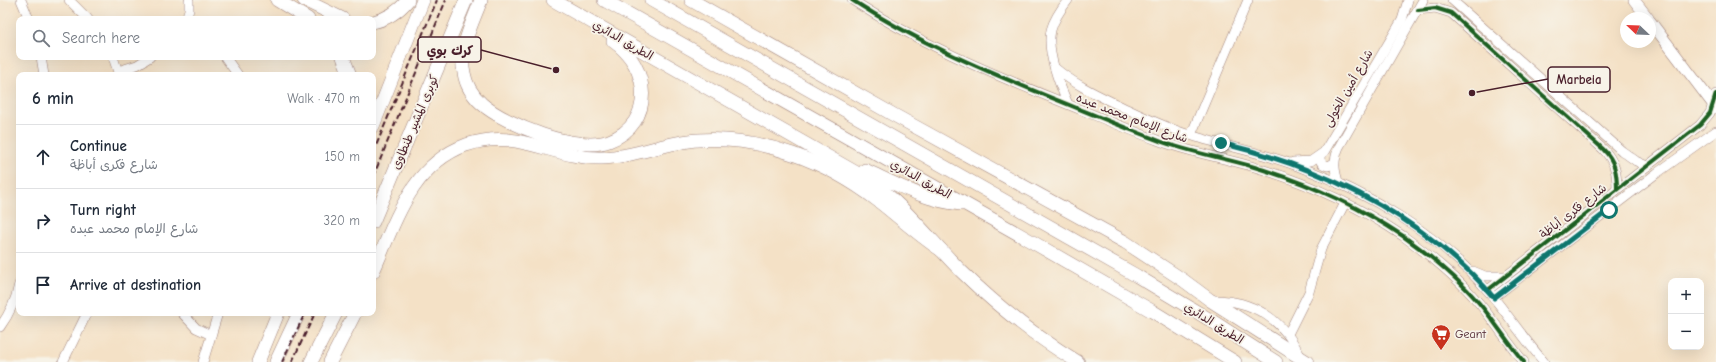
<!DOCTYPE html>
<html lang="en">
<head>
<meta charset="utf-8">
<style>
  body { margin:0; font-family:"Comic Neue","Playpen Sans Arabic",sans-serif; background:#f2f2f3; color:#1f2937 }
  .controls { position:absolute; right:12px; bottom:12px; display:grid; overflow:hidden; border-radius:8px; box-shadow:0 4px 16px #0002 }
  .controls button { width:36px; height:36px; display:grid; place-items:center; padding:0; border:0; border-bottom:1px solid #e0e1e3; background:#fff; color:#1f2937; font:20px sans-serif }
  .compass { position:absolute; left:1620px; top:12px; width:36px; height:36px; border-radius:50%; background:#fff; box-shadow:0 4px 16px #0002; rotate:293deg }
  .stop { position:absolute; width:12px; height:12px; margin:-9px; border:3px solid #0f766e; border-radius:50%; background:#fff }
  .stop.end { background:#0f766e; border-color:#fff; box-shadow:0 1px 4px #0008 }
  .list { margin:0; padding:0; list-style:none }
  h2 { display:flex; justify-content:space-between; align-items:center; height:52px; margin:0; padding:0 16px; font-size:17px }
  h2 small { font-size:13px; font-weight:400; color:#747a83 }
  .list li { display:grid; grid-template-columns:26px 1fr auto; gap:12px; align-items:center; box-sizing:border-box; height:64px; padding:0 16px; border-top:1px solid #e0e1e3 }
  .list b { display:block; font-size:15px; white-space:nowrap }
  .list p { margin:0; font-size:13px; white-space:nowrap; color:#747a83 }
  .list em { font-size:13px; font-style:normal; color:#747a83 }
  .icon { flex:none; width:22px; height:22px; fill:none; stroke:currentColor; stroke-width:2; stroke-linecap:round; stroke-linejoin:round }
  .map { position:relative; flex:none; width:1716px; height:362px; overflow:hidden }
  .search { position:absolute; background:#fff; box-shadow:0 4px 16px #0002; left:16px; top:16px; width:360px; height:44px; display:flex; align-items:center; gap:10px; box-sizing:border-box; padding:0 14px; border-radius:8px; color:#747a83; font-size:15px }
  .panel { position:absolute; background:#fff; box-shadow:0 4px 16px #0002; left:16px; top:72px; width:360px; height:244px; border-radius:8px }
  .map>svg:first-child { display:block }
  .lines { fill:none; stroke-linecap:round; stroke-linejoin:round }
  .minor-casing { stroke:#9f8078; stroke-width:10 }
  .major-casing { stroke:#9f8078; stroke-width:12 }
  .highway-casing { stroke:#9f8078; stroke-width:14 }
  .minor { stroke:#fff; stroke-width:9 }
  .major { stroke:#fff; stroke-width:11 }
  .highway { stroke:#fff; stroke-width:13 }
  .rail { stroke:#4a1f2b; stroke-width:2; stroke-dasharray:6 3; stroke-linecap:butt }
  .cycleway-casing { stroke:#f7f3e8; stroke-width:6 }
  .cycleway { stroke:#1b5e20; stroke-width:4 }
  .route { stroke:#0f766e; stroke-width:5 }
  .labels { text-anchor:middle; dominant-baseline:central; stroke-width:3.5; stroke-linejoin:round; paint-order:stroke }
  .street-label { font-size:12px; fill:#4a1f2b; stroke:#f7f3e8 }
  .poi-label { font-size:12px; fill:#4a1f2b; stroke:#f7f3e8; text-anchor:start }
  .leader { fill:none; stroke:#4a1f2b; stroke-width:1.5 }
  .callout-dot { fill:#4a1f2b; stroke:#f7f3e8; stroke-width:1.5 }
  .callout { fill:#f7f3e8; stroke:#4a1f2b; stroke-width:1.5 }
  .callout-label { font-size:13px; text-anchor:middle; font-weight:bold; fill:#4a1f2b }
</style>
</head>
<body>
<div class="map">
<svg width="1716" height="362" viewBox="0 0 1716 362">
  <rect width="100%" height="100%" fill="#f7f3e8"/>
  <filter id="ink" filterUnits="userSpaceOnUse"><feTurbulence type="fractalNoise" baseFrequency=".025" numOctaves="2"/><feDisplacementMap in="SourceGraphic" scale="8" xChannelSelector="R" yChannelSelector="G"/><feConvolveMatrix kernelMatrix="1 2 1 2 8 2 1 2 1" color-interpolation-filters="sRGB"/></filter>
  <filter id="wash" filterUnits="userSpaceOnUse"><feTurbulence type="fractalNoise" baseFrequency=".012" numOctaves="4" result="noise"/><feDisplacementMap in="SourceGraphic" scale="16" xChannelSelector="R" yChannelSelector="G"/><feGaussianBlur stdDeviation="0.9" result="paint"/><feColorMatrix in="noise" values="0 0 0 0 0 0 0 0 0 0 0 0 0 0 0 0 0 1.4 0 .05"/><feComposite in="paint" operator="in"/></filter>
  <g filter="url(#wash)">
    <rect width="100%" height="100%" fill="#f4e1c6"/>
  </g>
  <g filter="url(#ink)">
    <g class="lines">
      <defs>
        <g id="minor">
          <polyline points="21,0 29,19"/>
          <polyline points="69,0 88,19"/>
          <path d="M 852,0 C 915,41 983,70 1052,98 C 1087,112 1122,127 1157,140 C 1188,152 1220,157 1251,166 C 1305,182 1357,205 1403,236 C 1431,256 1457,277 1479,303 C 1495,322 1508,343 1524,362"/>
          <polyline points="1452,0 1622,151 1636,161 1647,166"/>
          <path d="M 1418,10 L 1435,8 L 1451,13 L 1603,149 C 1615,161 1617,173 1617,189"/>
          <polyline points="186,19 189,10 189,0"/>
          <polyline points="41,57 44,75"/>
          <polyline points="113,57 119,75"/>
          <polyline points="225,57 238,75"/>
          <path d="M 1055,68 C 1073,83 1093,93 1114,103 C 1140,115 1165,128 1193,136 C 1228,147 1265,153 1300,167 C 1369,193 1439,234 1488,291 C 1507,313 1524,339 1544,362"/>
          <polyline points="118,71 137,65 150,57"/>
          <path d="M 1068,104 C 1059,84 1046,52 1051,30 C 1054,19 1061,9 1068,0"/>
          <polyline points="1191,135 1248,0"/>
          <path d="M 1320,157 C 1320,162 1322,165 1328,166 L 1334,163"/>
          <polyline points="1293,162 1311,161 1324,152 1402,20 1408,0"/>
          <path d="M 1339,184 C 1334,170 1333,161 1339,147 L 1423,0"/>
          <polyline points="1473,271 1485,276 1504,276"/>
          <polyline points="1488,290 1700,125 1710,113 1716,94"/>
          <polyline points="1493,298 1657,173 1716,131"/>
          <path d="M 1211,300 C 1252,299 1285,320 1301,358"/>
          <polyline points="182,313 196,328 211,335"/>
          <path d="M 0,327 C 10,313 16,301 19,284"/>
          <polyline points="1288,334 1309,292 1321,249 1345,203"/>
          <polyline points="63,362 87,313"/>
          <polyline points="203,362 218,313"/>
        </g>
        <g id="major">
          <polyline points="1634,0 1648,18"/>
          <polyline points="1650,21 1716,108"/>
        </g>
        <g id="highway">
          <polyline points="277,0 308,19"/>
          <polyline points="304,0 343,19"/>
          <path d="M 481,0 C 473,22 458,49 464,73 C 466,85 473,96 482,104 C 506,125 578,153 609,141 C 656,123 650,66 613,41"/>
          <path d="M 553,0 L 869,180 C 905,206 931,241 962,272 C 997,306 1036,337 1078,362"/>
          <polyline points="604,0 1029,240 1152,311 1235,362"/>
          <polyline points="651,0 1137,276 1212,321 1276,362"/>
          <polyline points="691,0 894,115 1125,242 1183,280 1210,300 1307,362"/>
          <path d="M 373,22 C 387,19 399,11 408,0"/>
          <polyline points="343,57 350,75"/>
          <polyline points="373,126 423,0"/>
          <path d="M 865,170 C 896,184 926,201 961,204"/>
          <polyline points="373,222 466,0"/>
          <path d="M 373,272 C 395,223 411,165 466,145 C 482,140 499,138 516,141 C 545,146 572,159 602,158 C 635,157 665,142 698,140 C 762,136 826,161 877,200 C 898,216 918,235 941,250"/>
          <polyline points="258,362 278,313"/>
          <polyline points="276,362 299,313"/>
          <polyline points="311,362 336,313"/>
          <polyline points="330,362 355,313"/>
        </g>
      </defs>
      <use href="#minor" class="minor-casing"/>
      <use href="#major" class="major-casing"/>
      <use href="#highway" class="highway-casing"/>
      <use href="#minor" class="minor"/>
      <use href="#major" class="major"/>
      <use href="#highway" class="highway"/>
      <g class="rail">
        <polyline points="373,153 437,0"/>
        <polyline points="373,177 446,0"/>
        <polyline points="282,362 305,313"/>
        <polyline points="292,362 315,313"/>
      </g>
      <defs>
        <g id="cycleway">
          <path d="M 852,0 C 915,41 983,70 1052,98 C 1087,112 1122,127 1157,140 C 1188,152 1220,157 1251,166 C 1305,182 1357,205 1403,236 C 1431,256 1457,277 1479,303 C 1495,322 1508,343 1524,362"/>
          <path d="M 1418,10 L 1435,8 L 1451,13 L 1603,149 C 1615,161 1617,173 1617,189"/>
          <polyline points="1488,290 1700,125 1710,113 1716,94"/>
        </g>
      </defs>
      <use href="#cycleway" class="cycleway-casing"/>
      <use href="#cycleway" class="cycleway"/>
    </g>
  </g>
  <g class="lines" filter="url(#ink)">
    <path class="route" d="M 1221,143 C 1300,162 1375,194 1439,245 C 1459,261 1478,278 1494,298 L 1609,210"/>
  </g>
  <defs>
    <symbol id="supermarket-pin" viewBox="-11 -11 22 30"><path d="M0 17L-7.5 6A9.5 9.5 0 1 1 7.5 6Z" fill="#c8321e" stroke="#f7f3e8"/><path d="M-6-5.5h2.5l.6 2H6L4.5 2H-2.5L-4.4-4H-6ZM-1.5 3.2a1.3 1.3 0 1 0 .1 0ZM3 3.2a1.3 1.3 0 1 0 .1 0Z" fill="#fff"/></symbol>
  </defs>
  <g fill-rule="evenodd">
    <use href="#supermarket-pin" x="1430" y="323" width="22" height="30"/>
  </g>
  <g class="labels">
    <g class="street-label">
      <text transform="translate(623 40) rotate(30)">الطريق الدائري</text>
      <text transform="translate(1348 88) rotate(-60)">شارع أمين الخولى</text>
      <text transform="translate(1132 118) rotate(21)">شارع الإمام محمد عبده</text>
      <text transform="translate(415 122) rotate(-67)">كوبرى المشير طنطاوى</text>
      <text transform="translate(921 179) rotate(29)">الطريق الدائري</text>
      <text transform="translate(1573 211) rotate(-38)">شارع فكرى أباظة</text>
      <text transform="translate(1214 323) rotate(32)">الطريق الدائري</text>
    </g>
    <g class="poi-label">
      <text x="1455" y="334">Geant</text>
    </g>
  </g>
  <path class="leader" d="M556 70L481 50M1472 93L1548 79"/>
  <g class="callout-dot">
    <circle cx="556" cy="70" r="4"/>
    <circle cx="1472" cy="93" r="4"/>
  </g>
  <g class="callout">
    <rect x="418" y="37" width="63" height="25" rx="4"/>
    <rect x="1548" y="67" width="62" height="25" rx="4"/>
  </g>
  <g class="callout-label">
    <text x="450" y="55">كرك بوي</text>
    <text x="1579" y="84">Marbeia</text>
  </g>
</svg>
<div class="controls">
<button>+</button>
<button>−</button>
</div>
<svg class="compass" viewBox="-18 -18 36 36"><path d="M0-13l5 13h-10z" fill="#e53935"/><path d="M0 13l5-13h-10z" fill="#747a83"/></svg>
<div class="stop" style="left:1609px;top:210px"></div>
<div class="stop end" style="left:1221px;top:143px"></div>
<div class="search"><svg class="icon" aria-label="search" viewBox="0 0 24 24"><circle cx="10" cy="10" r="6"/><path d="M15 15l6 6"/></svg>Search here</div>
<section class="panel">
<h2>6 min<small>Walk · 470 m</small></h2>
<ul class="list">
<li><svg class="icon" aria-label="ahead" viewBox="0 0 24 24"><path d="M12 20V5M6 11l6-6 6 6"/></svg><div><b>Continue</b><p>شارع فكرى أباظة</p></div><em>150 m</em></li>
<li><svg class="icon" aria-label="right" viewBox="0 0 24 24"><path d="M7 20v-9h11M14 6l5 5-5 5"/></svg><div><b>Turn right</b><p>شارع الإمام محمد عبده</p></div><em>320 m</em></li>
<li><svg class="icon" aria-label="arrive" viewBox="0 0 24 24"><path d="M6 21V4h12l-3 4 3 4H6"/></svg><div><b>Arrive at destination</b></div></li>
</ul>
</section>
</div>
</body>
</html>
